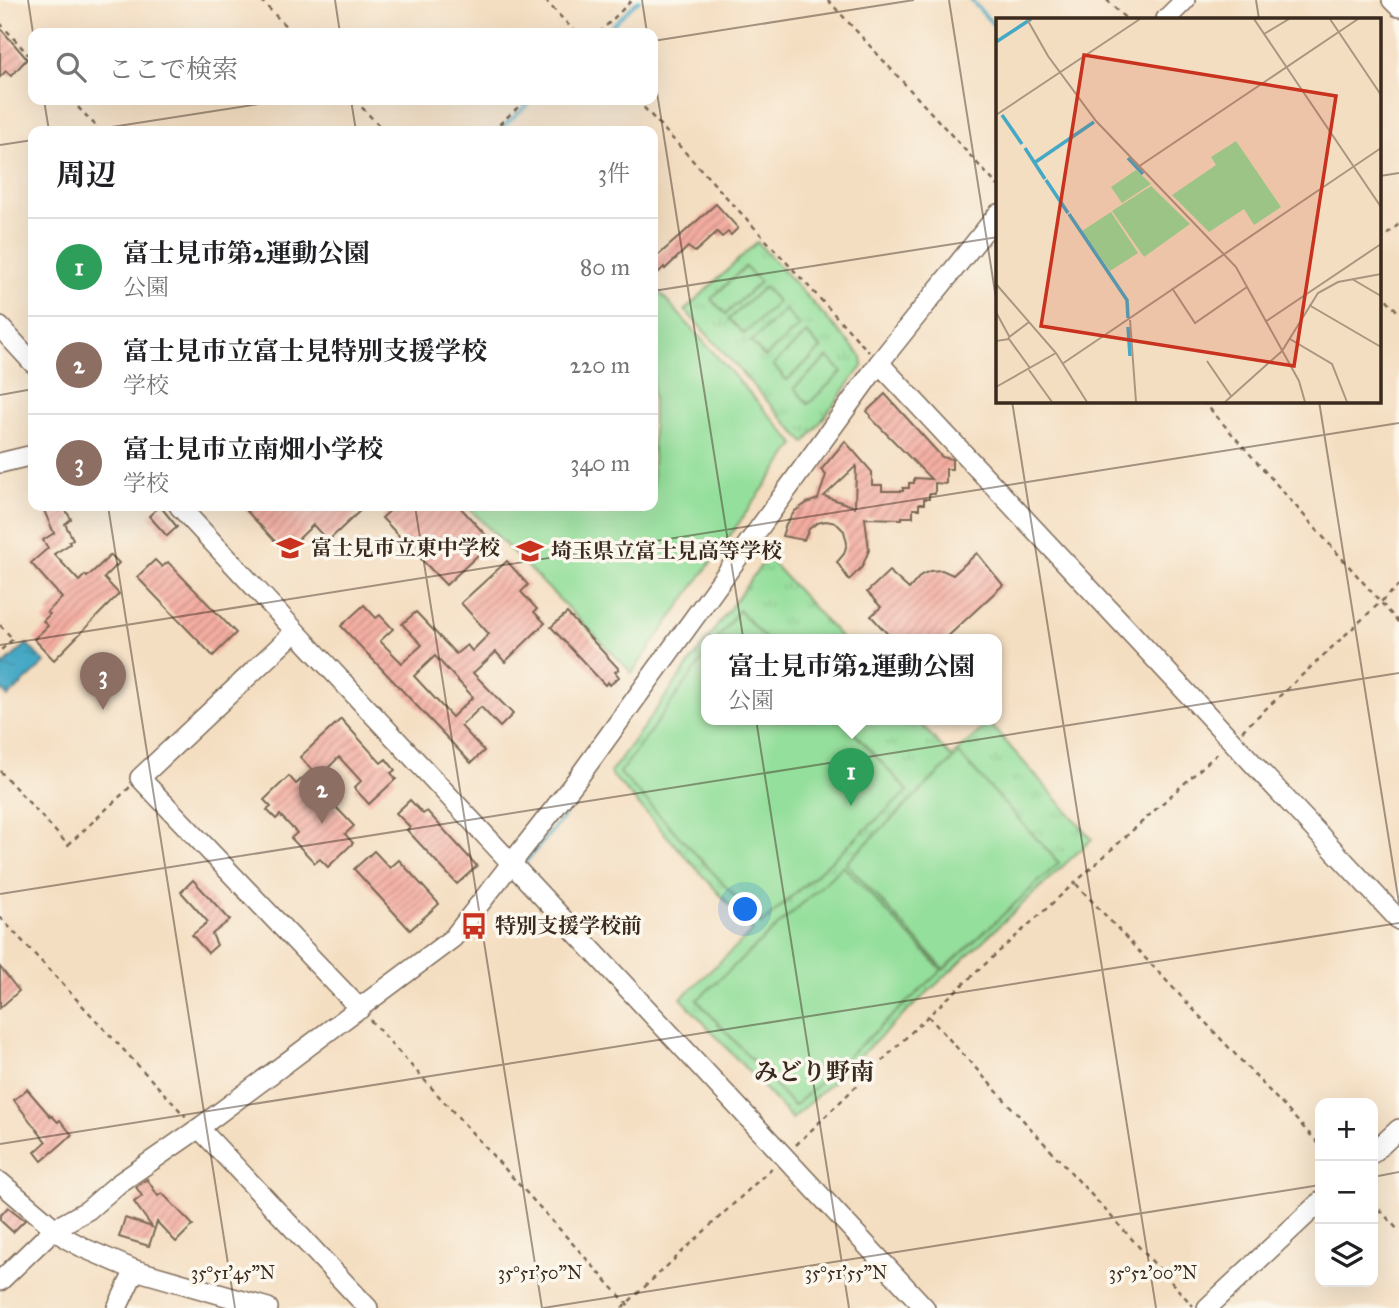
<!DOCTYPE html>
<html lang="ja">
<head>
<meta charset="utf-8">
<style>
  body { margin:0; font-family:"IM FELL Great Primer","Noto Serif JP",serif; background:#f6f6f6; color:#202124 }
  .controls { position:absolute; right:21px; bottom:21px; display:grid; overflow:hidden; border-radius:14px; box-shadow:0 7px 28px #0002 }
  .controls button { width:63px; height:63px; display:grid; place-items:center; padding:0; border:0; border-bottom:2px solid #e0e0e0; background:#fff; color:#202124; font:35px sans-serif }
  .you { position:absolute; left:746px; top:910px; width:24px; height:24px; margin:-18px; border:5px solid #fff; border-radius:50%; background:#1a73e8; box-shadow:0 0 0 10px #1a73e833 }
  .badge { display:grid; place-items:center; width:46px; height:46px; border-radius:50%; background:#c8321e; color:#fff; font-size:23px; font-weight:700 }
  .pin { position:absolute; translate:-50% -58px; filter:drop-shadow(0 2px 4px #0008) }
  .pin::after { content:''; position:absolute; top:37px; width:24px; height:21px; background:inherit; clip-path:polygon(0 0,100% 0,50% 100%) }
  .popup { position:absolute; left:701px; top:634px; width:301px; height:91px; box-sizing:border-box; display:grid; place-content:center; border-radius:14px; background:#fff; filter:drop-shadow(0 2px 5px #0005); font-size:23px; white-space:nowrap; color:#757577 }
  .popup b { font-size:26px; color:#202124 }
  .popup::after { content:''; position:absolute; left:50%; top:100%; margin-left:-14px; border:14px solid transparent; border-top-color:#fff }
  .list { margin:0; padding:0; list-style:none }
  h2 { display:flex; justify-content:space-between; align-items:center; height:91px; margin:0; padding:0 28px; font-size:30px }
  h2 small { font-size:23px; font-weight:400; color:#757577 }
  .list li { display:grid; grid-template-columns:46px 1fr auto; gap:21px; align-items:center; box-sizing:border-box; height:98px; padding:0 28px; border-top:2px solid #e0e0e0 }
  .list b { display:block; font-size:26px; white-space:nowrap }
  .list p { margin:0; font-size:23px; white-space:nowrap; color:#757577 }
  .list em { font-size:23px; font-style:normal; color:#757577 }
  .icon { flex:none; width:38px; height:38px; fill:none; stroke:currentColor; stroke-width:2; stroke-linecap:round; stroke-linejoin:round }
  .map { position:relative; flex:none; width:1399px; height:1308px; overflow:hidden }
  .search { position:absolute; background:#fff; box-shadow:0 7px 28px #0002; left:28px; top:28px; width:630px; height:77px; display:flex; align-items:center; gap:18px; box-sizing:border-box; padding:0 24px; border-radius:14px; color:#757577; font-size:26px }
  .panel { position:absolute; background:#fff; box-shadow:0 7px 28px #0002; left:28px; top:126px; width:630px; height:385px; border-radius:14px }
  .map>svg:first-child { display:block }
  .park { fill:url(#park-tufts); stroke:#68845c; stroke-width:2 }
  .pitch { fill:#94df9b; stroke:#68845c; stroke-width:2 }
  .water { fill:url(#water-ripples); stroke:#406972; stroke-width:2 }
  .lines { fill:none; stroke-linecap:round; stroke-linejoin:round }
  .stream { stroke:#45a8c5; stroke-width:3.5 }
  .building { fill:url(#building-hatch); fill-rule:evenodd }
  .minor-casing { stroke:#7c6957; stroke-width:22 }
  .path { stroke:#7c6957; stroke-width:2.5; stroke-dasharray:5 5; stroke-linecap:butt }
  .minor { stroke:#fff; stroke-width:19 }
  .ticks { fill:none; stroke:#3b2a1e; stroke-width:2; stroke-opacity:0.45 }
  .labels { text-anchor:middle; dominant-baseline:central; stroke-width:7; stroke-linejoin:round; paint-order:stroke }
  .poi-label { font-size:21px; font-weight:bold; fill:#3b2a1e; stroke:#fbf7ec; text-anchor:start }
  .quarter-label { font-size:24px; font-weight:bold; fill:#3b2a1e; stroke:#fbf7ec }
  .inset-river { fill:none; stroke:#45a8c5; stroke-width:3.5 }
  .inset-road { fill:none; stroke:#aa9680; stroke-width:2 }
  .view { fill:#c8321e; fill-opacity:0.15; stroke:#c8321e; stroke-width:3.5 }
  .inset-edge { fill:none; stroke:#3b2a1e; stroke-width:3.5 }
  .ticks-label { font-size:18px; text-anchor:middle; fill:#3b2a1e; stroke:#fbf7ec; stroke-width:7; stroke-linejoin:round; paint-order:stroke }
</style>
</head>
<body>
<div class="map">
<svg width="1399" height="1308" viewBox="0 0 1399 1308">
  <defs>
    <pattern id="park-tufts" width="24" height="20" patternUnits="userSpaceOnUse" patternTransform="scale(1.75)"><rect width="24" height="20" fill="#94df9b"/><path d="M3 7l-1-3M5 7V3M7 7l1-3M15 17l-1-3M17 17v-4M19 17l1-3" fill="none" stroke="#80c085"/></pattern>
    <pattern id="water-ripples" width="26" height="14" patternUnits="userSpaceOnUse" patternTransform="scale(1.75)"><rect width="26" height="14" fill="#45a8c5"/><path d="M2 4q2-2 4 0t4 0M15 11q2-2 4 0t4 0" fill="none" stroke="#3b899f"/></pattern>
    <pattern id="building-hatch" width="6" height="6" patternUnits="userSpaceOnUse" patternTransform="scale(1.75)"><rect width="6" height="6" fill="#f4ada1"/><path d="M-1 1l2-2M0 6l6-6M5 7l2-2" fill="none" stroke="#c78d83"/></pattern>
  </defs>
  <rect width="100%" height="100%" fill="#fbf7ec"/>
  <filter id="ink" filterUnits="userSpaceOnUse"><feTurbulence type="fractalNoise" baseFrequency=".0143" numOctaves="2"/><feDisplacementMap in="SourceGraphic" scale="14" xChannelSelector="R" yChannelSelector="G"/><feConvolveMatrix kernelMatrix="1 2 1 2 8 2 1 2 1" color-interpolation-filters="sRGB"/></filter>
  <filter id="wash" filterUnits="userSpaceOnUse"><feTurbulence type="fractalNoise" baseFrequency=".00686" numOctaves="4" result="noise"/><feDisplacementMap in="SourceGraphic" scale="28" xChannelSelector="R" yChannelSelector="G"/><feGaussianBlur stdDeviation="1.57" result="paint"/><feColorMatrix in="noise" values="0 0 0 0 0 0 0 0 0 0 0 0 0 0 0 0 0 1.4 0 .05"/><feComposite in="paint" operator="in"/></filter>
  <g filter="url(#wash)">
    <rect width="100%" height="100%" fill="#f4dec1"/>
    <g class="park">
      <polygon points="757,242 862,357 863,365 805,443 685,310"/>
      <polygon points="767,557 843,640 707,640"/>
      <polygon points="706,641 706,720 917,720 951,757 989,723 1092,839 792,1119 681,998 753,931 610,773"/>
    </g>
    <g class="pitch">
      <polygon points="745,267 760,282 726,314 711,299"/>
      <polygon points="653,285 795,444 632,673 467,506 653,506"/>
      <polygon points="764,287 778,302 744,334 729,319"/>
      <polygon points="785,310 799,326 765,357 751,342"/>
      <polygon points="807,333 821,349 787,380 773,365"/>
      <polygon points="828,357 842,372 808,404 794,388"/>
      <polygon points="739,610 766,640 717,640"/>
      <polygon points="706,655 706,720 842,720 908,791 761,924 620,773"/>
      <polygon points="959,754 1059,863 944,969 846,863"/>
      <polygon points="843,866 942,970 794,1106 697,1000"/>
    </g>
    <polygon class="water" points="27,644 45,663 8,697 0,688 0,668"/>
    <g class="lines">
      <g class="stream">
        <polyline points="971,0 998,30"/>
        <polyline points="604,33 639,0"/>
        <polyline points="498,131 533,100"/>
        <polyline points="523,865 561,820 584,785"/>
      </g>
    </g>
    <g id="blocks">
      <g class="building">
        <polygon points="0,28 27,59 11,76 6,71 0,77"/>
        <polygon points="716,204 738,228 731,235 728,232 722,237 717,232 695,252 688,247 665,269 664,267 658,273 653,267 653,260"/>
        <path d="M 885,394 L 942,457 L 952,459 L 952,469 L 946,469 L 946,484 L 935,483 L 935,494 L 929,494 L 929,499 L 924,499 L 924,504 L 919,504 L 919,509 L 913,509 L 913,517 L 902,517 L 902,519 L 865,518 L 869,550 L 862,567 L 849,580 L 837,562 L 844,554 L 847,543 L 844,531 L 836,523 L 826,521 L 817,523 L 809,529 L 804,540 L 782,536 L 786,524 L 795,511 L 807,503 L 818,499 L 826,475 L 821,470 L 845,441 L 872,472 L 872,485 L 882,485 L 882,491 L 903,491 L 903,488 L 909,488 L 909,483 L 914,483 L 914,478 L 931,479 L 870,417 L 871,416 L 867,411 ZM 856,466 L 855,507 L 824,496 Z"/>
        <polygon points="42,506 63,506 71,519 65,524 73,539 69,542 70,544 54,554 79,581 85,575 87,577 111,555 119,563 104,578 119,594 54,660 34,639 48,626 43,621 50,614 47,612 62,598 31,563 48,548 43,540 54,533"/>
        <polygon points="160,506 177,527 167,536 149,516"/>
        <polygon points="242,506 365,506 328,541 313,525 285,552"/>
        <polygon points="395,506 459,506 492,542 446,585 382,518"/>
        <polygon points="977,553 1003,585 944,640 893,640 871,616 881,607 867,592 889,571 909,589 921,575 930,571 942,570 953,575"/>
        <polygon points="155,560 162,567 168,562 236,633 213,656 137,577"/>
        <path d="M 507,561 L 528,585 L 521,592 L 537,609 L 534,612 L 545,623 L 505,662 L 496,652 L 473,673 L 513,714 L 500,727 L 481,707 L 461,726 L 484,751 L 471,763 L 341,626 L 364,605 L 376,618 L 380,615 L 393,629 L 380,641 L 402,663 L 422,645 L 402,624 L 416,612 L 456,654 L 467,645 L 472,651 L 489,634 L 461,603 ZM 435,656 L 473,697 L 452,717 L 414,676 Z"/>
        <polygon points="567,613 619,669 615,672 619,677 610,685 608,682 605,685 551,627"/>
        <polygon points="341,719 381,763 386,759 395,770 391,773 396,779 369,804 354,788 361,781 339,757 313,783 354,826 345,834 353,843 328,867 320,859 315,863 291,838 297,833 280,815 276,819 267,810 271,807 264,800 289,776 296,784 312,770 300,757"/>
        <polygon points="410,800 423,814 427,811 477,866 457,884 407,830 410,827 396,813"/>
        <polygon points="374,851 390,868 399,860 439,904 410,930 354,869"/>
        <polygon points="193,880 230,920 212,934 217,945 208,953 192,935 208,922 181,892"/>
        <polygon points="0,967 19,991 0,1008"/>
        <polygon points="27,1089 51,1117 52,1116 58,1122 60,1120 72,1135 42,1161 35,1152 46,1142 14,1100"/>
        <polygon points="147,1179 158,1196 162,1193 193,1225 176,1242 157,1222 149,1246 119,1237 125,1218 152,1227 134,1202 142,1196 136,1187"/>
        <polygon points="8,1207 25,1220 13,1232 0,1220 0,1216"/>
      </g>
    </g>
  </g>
  <g filter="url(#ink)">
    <use href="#blocks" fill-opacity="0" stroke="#7c6957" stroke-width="2"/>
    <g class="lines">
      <defs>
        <g id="minor">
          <polyline points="1392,0 1399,7"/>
          <polyline points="1166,19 1185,0"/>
          <polyline points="0,327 33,363"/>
          <polyline points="879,363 1399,920"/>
          <polyline points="0,463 33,455"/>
          <polyline points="179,506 925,1308"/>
          <polyline points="295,632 140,778 360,1009"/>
          <polyline points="199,1128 368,1308"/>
          <polyline points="1373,1153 1399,1129"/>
          <polyline points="0,1182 67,1239 86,1249 135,1270 268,1308"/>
          <polyline points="0,1281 54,1229 88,1210 118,1184 199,1128 453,938 578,778 879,363 998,214"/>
          <polyline points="117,1308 135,1270"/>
          <polyline points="1207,1308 1320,1202"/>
        </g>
      </defs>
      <use href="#minor" class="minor-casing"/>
      <g class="path">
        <polyline points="261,0 292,33"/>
        <polyline points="545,0 576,33"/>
        <polyline points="828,0 998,186"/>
        <polyline points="1107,0 1126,19"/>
        <polyline points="0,23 33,60"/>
        <polyline points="599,33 632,0"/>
        <polyline points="71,100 101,131"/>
        <polyline points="355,100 384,131"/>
        <polyline points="637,100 869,352"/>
        <polyline points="492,131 526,100"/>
        <polyline points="1380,241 1399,224"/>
        <polyline points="1380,292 1399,313"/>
        <polyline points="1203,401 1399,623"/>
        <polyline points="0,625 13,639 0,651"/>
        <polyline points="1242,731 1399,585"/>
        <polyline points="0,771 68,845 130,787"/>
        <polyline points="1076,884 1320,1145"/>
        <polyline points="0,917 186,1117"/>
        <polyline points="928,1016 1193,1306"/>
        <polyline points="370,1020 631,1308"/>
        <polyline points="796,1145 928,1016 1219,752"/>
        <polyline points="1373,1202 1399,1231"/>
        <polyline points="622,1308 773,1167"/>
      </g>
      <use href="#minor" class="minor"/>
    </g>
  </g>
  <path class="ticks" d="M 28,0 L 33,33M 335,0 L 340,33M 642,0 L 647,33M 949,0 L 998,311M 1256,0 L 1259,19M 653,41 L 914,0M 653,67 L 849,1308M 44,100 L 49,131M 351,100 L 356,131M 86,131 L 285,100M 0,145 L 33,140M 1380,176 L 1399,173M 653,291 L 998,237M 0,395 L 33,389M 1012,401 L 1156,1308M 1319,401 L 1399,903M 108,506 L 235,1308M 415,506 L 542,1308M 0,645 L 1399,423M 0,894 L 1399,673M 0,1144 L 1399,923M 1373,1177 L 1399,1172M 543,1308 L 1320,1185"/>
  <defs>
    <symbol id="school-bare" viewBox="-9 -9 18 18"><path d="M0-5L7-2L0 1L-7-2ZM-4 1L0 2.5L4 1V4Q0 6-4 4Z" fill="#c8321e" stroke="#fbf7ec" stroke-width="2.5" paint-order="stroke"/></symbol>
    <symbol id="bus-bare" viewBox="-9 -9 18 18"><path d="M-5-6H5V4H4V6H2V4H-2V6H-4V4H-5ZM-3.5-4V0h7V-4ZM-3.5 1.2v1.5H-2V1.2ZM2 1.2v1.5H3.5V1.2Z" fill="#c8321e" stroke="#fbf7ec" stroke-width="2.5" paint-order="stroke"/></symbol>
  </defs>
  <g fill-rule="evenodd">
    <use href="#school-bare" x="271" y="529" width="38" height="38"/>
    <use href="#school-bare" x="511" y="532" width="38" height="38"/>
    <use href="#bus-bare" x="455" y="907" width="38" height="38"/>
  </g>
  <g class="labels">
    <g class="poi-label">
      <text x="311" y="548">富士見市立東中学校</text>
      <text x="551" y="551">埼玉県立富士見高等学校</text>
      <text x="495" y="926">特別支援学校前</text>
    </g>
    <g class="quarter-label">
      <text x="814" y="1072">みどり野南</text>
    </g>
  </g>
  <g transform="translate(996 18)">
    <rect width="385" height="385" fill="#f4dec1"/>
    <path d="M 240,123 L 285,189 L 258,207 L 248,191 L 213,214 L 176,177 L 220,147 L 215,139 ZM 140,152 L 155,166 L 126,185 L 115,169 Z" fill="#94df9b"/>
    <path d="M 244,130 L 283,188 L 259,204 L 220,146 ZM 225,157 L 247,189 L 213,212 L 185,184 ZM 155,168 L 194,206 L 148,239 L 116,193 ZM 115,194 L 142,235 L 114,253 L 86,213 Z" fill="#94df9b"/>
    <path class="inset-river" d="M 0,24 L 35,1M 6,97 L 26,126M 29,130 L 49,161M 132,140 L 147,156M 38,145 L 98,104M 50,162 L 72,195M 73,196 L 131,282 L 132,300M 132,309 L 134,338"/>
    <path class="inset-road" d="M 31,1 L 52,38 L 100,103 L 240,249 L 303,363 L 309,384M 258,1 L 385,189M 334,1 L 385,77M 268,16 L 293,1M 0,97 L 144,1M 142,149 L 362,1M 356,261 L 385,278M 0,266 L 60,335 L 91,384M 176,270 L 199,305 L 251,269M 313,287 L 385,329M 0,294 L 13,318M 134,302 L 140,384M 269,304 L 385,226M 12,320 L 33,304M 294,321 L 336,346 L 351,384M 0,323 L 13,321 L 34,350M 211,343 L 235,378M 66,346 L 385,130M 33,352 L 56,384M 0,369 L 60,335M 229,384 L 286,333 L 322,275 L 342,264 L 385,256"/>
    <path class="view" d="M 88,37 L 340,78 L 298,348 L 45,308 Z"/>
    <rect width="385" height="385" class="inset-edge"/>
  </g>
  <g class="ticks-label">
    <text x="233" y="1279">35°51'45"N</text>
    <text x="540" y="1279">35°51'50"N</text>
    <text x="846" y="1279">35°51'55"N</text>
    <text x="1153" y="1279">35°52'00"N</text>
  </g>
</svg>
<div class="controls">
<button>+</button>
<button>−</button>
<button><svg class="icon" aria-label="layers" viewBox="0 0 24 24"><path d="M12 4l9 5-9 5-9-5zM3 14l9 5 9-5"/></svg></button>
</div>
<div class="you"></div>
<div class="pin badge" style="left:851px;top:806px;background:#2e9e5b">1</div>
<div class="popup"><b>富士見市第2運動公園</b>公園</div>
<div class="pin badge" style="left:322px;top:824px;background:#8d6e63">2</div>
<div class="pin badge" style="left:103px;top:710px;background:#8d6e63">3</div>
<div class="search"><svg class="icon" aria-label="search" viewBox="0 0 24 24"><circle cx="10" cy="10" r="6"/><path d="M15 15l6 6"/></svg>ここで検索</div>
<section class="panel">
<h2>周辺<small>3件</small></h2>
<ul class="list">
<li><span class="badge" style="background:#2e9e5b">1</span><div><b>富士見市第2運動公園</b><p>公園</p></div><em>80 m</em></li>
<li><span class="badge" style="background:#8d6e63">2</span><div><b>富士見市立富士見特別支援学校</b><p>学校</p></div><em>220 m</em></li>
<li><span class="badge" style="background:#8d6e63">3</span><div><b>富士見市立南畑小学校</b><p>学校</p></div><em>340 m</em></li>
</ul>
</section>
</div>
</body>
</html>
